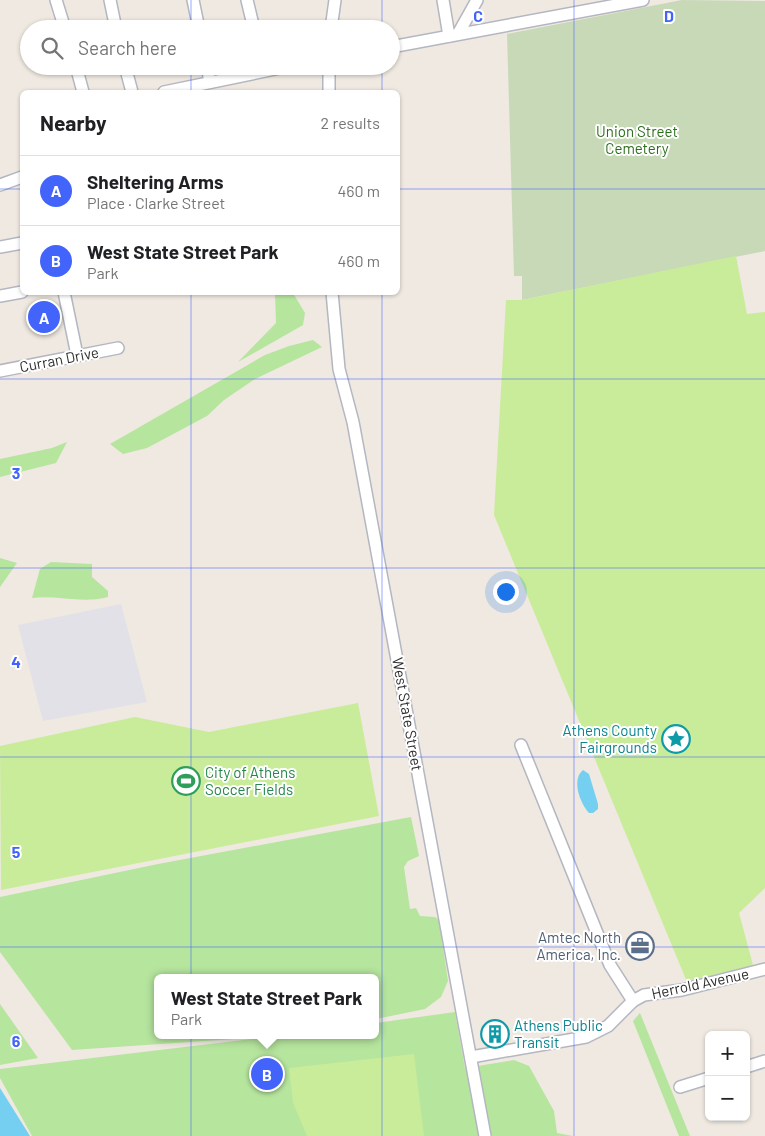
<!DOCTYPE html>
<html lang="en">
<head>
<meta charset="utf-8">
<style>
  body { margin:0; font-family:Barlow,sans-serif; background:#f6f6f6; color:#202124 }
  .controls { position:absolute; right:15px; bottom:15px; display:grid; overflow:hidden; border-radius:8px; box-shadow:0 1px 4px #0004 }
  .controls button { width:45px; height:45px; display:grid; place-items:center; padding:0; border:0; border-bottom:1px solid #e0e0e0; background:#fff; color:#202124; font:25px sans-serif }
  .you { position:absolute; left:505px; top:591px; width:18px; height:18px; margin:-12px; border:4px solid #fff; border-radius:50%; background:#1a73e8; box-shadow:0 0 0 8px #1a73e833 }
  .badge { display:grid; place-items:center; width:32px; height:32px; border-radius:50%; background:#4264fb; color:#fff; font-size:16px; font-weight:700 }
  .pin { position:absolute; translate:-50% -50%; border:2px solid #fff; box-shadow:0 1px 5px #0006 }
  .popup { position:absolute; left:154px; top:974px; width:225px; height:65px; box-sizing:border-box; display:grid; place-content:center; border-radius:8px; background:#fff; filter:drop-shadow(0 1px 4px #0005); font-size:16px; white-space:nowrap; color:#757577 }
  .popup b { font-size:19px; color:#202124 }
  .popup::after { content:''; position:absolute; left:50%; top:100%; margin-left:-10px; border:10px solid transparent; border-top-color:#fff }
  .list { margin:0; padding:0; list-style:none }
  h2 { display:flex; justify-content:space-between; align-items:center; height:65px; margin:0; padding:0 20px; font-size:21px }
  h2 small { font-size:16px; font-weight:400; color:#757577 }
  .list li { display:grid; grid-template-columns:32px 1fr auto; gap:15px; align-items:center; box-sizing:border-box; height:70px; padding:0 20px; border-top:1px solid #e0e0e0 }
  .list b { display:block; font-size:19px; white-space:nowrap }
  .list p { margin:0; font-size:16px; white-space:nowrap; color:#757577 }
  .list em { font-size:16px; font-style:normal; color:#757577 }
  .icon { flex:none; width:28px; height:28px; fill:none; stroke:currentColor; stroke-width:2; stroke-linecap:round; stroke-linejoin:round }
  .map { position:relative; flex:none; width:765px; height:1136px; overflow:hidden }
  .search { position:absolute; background:#fff; box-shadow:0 1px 4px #0004; left:20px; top:20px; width:380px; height:55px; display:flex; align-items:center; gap:12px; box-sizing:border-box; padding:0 18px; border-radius:28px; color:#757577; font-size:19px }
  .panel { position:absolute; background:#fff; box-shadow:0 1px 4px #0004; left:20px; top:90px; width:380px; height:205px; border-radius:8px }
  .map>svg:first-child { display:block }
  .industrial { fill:#e3e1e8 }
  .green { fill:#b6e59e }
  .cemetery { fill:#c8d9b8 }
  .pitch { fill:#c9ec9a }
  .water { fill:#75cff0 }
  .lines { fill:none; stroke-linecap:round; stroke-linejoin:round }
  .minor-casing { stroke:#b4b7c1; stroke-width:14 }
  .minor { stroke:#fff; stroke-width:11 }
  .grid { fill:none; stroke:#4264fb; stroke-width:1; stroke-opacity:0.55 }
  .labels { text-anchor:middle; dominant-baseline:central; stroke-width:4; stroke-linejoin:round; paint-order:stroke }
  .park-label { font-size:15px; fill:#2c6e1b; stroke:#fff }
  .street-label { font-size:15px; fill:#2e2e2e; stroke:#fff }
  .culture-label { font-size:15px; fill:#0d838f; stroke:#fff; text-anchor:end }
  .leisure-label { font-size:15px; fill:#27864d; stroke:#fff; text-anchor:start }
  .service-label { font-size:15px; fill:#4e5e75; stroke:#fff; text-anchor:end }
  .grid-label { font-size:16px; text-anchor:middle; font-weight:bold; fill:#4264fb; stroke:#fff; stroke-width:4; stroke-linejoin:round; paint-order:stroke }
</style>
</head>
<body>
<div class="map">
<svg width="765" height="1136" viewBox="0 0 765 1136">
  <rect width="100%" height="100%" fill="#efe9e1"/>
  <polygon class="industrial" points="121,604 147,702 43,721 18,625"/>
  <g class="green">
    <polygon points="275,293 293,293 305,313 303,325 238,362 276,323"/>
    <polygon points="313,340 322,347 255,379 224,400 207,416 147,448 123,454 110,444 265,355 289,346"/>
    <polygon points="67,442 56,463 0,477 0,459 52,448"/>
    <polygon points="0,558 17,563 0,587"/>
    <path d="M 51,562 L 92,564 L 92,577 L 108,591 L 108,597 C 82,604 58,595 32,598 L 40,569 Z"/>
    <polygon points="411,817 419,856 408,861 404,867 410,909 416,908 420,916 435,917 439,920 448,981 441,997 425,1009 376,1019 376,978 158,978 158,1035 376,1035 376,1023 455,1012 465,1068 514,1060 529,1066 554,1111 557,1133 573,1136 32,1136 0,1078 0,1069 278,1036 72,1050 0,952 0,897 158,864"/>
    <polygon points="0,1004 38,1058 0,1065"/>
    <polygon points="640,1013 690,1136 679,1136 633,1021"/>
  </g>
  <polygon class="cemetery" points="682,0 765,1 765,251 522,300 522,276 514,276 507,34"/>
  <g class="pitch">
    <polygon points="736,256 747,314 765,312 765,888 739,913 753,965 687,982 494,515 506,300 522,300"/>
    <polygon points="358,703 379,816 1,890 0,746 135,717 209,732"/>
    <polygon points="414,1054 424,1136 307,1136 293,1103 289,1068"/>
  </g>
  <g class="water">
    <path d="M 583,770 L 589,774 L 598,804 L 598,809 L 593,813 L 589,813 C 580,803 571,780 583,770 Z"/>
    <polygon points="0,1088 30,1136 0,1136"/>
  </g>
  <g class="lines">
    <defs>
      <g id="minor">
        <polyline points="56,0 65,29"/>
        <polyline points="110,0 116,29"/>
        <polyline points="193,0 199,29"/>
        <polyline points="247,0 253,25"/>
        <polyline points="443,0 449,36"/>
        <polyline points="331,29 335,0"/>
        <polyline points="458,34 477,0"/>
        <polyline points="391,47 643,0"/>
        <polyline points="76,66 83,92"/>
        <polyline points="125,66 132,92"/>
        <polyline points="207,66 210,82"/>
        <polyline points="329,66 329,92"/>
        <polyline points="164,92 290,66"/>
        <polyline points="0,185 22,177"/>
        <polyline points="0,247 22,243"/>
        <polyline points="64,292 77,355"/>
        <polyline points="332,292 339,369 353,422 485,1136"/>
        <polyline points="0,296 22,292"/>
        <polyline points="0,371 118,348"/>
        <polyline points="521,745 610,965 633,1001"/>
        <polyline points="471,1057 586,1037 608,1026 633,1001 644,995 682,990 765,969"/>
        <polyline points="746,1067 765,1061"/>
        <polyline points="680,1087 709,1078"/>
      </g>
    </defs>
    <use href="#minor" class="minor-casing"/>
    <use href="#minor" class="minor"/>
  </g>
  <path class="grid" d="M 191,0 L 191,29M 382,0 L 382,29M 574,0 L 574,1136M 191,66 L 191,92M 382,66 L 382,92M 0,189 L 22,189M 398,189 L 765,189M 191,292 L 191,1136M 382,292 L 382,1136M 0,379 L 765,379M 0,568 L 765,568M 0,757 L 765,757M 0,947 L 765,947"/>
  <defs>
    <symbol id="sight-ring" viewBox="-11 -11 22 22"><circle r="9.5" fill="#fff" stroke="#0f9aa8" stroke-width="1.5"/><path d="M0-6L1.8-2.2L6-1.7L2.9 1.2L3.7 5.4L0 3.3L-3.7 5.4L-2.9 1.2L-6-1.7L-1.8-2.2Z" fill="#0f9aa8"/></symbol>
    <symbol id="stadium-ring" viewBox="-11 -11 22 22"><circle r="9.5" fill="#fff" stroke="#2e9e5b" stroke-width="1.5"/><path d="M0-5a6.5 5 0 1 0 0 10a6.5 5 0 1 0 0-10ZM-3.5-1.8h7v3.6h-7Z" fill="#2e9e5b"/></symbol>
    <symbol id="office-ring" viewBox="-11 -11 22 22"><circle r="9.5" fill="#fff" stroke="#5c6f8a" stroke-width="1.5"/><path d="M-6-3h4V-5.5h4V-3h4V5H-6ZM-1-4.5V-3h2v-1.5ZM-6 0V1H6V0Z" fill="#5c6f8a"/></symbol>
    <symbol id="building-ring" viewBox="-11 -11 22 22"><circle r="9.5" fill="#fff" stroke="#0f9aa8" stroke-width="1.5"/><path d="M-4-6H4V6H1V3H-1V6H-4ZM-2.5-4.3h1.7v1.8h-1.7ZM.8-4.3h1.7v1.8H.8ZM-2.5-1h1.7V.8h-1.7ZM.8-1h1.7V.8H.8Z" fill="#0f9aa8"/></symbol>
  </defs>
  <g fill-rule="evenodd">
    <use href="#sight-ring" x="660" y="723" width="32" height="32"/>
    <use href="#stadium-ring" x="170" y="765" width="32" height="32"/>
    <use href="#office-ring" x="624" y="930" width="32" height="32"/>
    <use href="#building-ring" x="479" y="1018" width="32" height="32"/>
  </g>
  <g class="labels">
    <g class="park-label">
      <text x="637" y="131">Union Street<tspan x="637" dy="17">Cemetery</tspan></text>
    </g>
    <g class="street-label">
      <text transform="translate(59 359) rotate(-11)">Curran Drive</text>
      <text transform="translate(408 714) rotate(80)">West State Street</text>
      <text transform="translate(700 983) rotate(-12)">Herrold Avenue</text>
    </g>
    <g class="culture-label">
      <text x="657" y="730">Athens County<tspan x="657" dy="17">Fairgrounds</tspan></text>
      <text x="514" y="1025" text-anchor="start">Athens Public<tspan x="514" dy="17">Transit</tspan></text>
    </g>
    <g class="leisure-label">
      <text x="205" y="772">City of Athens<tspan x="205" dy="17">Soccer Fields</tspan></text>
    </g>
    <g class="service-label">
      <text x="621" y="937">Amtec North<tspan x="621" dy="17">America, Inc.</tspan></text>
    </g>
  </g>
  <g class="grid-label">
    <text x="478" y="22">C</text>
    <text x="669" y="22">D</text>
    <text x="16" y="479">3</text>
    <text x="16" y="668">4</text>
    <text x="16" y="858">5</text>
    <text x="16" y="1047">6</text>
  </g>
</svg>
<div class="controls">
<button>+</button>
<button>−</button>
</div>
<div class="you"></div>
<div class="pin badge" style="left:44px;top:317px">A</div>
<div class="pin badge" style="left:267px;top:1074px">B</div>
<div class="popup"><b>West State Street Park</b>Park</div>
<div class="search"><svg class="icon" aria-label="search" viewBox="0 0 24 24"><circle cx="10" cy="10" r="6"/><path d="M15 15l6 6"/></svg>Search here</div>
<section class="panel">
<h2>Nearby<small>2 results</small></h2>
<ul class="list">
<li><span class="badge">A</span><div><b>Sheltering Arms</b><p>Place · Clarke Street</p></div><em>460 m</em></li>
<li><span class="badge">B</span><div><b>West State Street Park</b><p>Park</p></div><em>460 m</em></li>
</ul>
</section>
</div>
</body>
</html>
